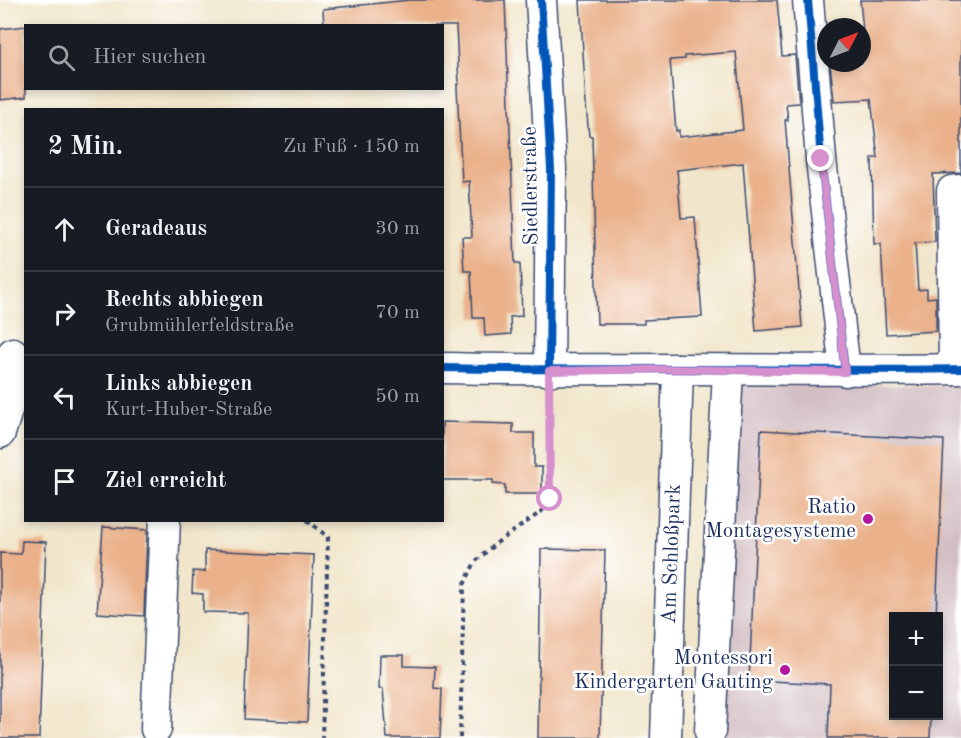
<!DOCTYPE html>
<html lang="de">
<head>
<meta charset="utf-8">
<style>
  body { margin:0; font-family:"Old Standard TT",serif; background:#20242c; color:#f1f3f6 }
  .controls { position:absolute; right:18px; bottom:18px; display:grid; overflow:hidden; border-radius:0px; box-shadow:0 3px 9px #0003 }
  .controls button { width:54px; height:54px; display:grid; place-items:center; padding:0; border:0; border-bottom:2px solid #363941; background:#171b24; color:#f1f3f6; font:30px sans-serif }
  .compass { position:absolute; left:817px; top:18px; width:54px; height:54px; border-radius:50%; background:#171b24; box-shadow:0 3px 9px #0003; rotate:48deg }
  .stop { position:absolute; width:18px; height:18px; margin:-14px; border:4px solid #d690ce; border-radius:50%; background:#fff }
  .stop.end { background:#d690ce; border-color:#fff; box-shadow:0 2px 6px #0008 }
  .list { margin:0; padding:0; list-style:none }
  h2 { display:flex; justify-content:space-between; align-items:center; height:78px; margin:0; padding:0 24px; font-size:26px }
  h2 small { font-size:20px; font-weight:400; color:#9ea1a6 }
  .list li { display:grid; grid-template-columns:39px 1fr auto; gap:18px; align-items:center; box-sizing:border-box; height:84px; padding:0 24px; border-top:2px solid #363941 }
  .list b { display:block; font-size:22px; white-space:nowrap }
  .list p { margin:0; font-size:20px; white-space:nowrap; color:#9ea1a6 }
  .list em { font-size:20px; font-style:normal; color:#9ea1a6 }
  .icon { flex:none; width:33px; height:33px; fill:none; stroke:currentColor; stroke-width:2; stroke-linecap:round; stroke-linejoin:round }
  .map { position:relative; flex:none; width:961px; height:738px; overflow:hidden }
  .search { position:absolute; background:#171b24; box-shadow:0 3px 9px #0003; left:24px; top:24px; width:420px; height:66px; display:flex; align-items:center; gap:15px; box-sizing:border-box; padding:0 21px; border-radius:0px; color:#9ea1a6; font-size:22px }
  .panel { position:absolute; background:#171b24; box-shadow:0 3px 9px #0003; left:24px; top:108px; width:420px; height:414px; border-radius:0px }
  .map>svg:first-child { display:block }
  .industrial { fill:#d2bec3; fill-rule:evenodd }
  .building { fill:#eab18a; fill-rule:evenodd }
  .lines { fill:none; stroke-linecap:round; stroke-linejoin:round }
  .minor-casing { stroke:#3b4a6e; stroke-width:33 }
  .path { stroke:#3b4a6e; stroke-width:4; stroke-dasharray:4.5 4.5; stroke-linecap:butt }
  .minor { stroke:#fff; stroke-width:30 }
  .cycleway-casing { stroke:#fff; stroke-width:11 }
  .cycleway { stroke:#0057b8; stroke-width:8 }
  .route { stroke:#d690ce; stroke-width:8 }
  .poi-dot { fill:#b5179e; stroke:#fff; stroke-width:2 }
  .labels { text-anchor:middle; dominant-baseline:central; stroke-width:5; stroke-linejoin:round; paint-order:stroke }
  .street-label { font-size:21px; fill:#1b2f5e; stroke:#fff }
  .poi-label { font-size:21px; fill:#1b2f5e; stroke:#fff; text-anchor:end }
</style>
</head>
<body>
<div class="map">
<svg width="961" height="738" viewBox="0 0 961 738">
  <rect width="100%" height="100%" fill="#fff"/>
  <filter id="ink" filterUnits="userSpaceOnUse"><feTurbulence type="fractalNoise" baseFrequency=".0167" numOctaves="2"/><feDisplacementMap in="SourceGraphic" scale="12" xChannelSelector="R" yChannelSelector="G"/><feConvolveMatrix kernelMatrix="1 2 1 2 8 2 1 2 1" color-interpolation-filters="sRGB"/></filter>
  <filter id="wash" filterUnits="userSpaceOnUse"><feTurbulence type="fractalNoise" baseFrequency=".008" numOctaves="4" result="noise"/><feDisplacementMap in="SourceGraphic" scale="24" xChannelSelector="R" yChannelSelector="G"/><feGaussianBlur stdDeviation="1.35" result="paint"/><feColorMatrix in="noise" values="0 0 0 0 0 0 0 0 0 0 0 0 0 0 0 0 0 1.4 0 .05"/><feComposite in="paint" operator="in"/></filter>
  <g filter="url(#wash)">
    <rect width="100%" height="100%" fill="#f1e6cb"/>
    <path class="industrial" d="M 727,382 L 961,386 L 961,738 L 703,738 ZM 894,616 L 938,616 L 938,716 L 894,716 Z"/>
    <g id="blocks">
      <g class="building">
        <polygon points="410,0 505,0 515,263 520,263 522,316 510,317 511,334 485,336 484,318 473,318 471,271 464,271 462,237 472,237 469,181 462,182 457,88 457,84 459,84 456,26 324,26 323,9"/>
        <path d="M 580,0 L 777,0 L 782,56 L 795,55 L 799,103 L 786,104 L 788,120 L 785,120 L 802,327 L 756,331 L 743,163 L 677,170 L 681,218 L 695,217 L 702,317 L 644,320 L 644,324 L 597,324 L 592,136 L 589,136 L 586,104 ZM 736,52 L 743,130 L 679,137 L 679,130 L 676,131 L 670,60 L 685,59 L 685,56 Z"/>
        <polygon points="860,0 961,0 961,173 933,174 935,242 915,243 918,290 927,289 927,298 936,297 936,331 886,334 881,244 874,244 872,158 878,158 871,99 834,101 830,63 862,63 862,51 865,51"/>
        <polygon points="26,26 26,97 0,100 0,29"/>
        <polygon points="442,422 513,424 513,433 534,433 534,467 542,467 542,494 505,494 505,485 493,484 493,480 442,480"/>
        <polygon points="761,430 944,440 936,616 894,616 894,716 931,716 930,738 828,738 830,684 749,680"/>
        <polygon points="103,527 147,530 144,616 97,613"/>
        <polygon points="22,541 46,542 39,738 0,738 0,553 21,554"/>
        <polygon points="541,549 605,550 600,738 538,738"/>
        <polygon points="205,550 314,555 307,722 244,719 248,613 203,612 203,594 192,593 193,571 205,572"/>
        <polygon points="380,655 404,655 404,666 435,667 434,688 442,689 440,738 387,738 383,689 379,689"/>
      </g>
    </g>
  </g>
  <g filter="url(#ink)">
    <use href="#blocks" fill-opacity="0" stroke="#3b4a6e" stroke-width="1.5"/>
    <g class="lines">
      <defs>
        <g id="minor">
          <polyline points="541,0 551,169 549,371"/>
          <polyline points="808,0 821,159 845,371"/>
          <path d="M 442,368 C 521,370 600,369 679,369 C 773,369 867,371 961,369"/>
          <polyline points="954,369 952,191 961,190"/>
          <polyline points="0,433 12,395 13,353"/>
          <polyline points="156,729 165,520"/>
          <polyline points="710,732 728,370"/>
          <polyline points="666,738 678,369"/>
        </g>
      </defs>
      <use href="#minor" class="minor-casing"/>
      <g class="path">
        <polyline points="307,520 328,537 322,738"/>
        <polyline points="460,738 464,585 475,562 495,544 541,512 550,499 549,399"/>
      </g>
      <use href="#minor" class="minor"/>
      <defs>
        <g id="cycleway">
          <polyline points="541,0 551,169 549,371"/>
          <polyline points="808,0 821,159 845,371"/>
          <path d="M 442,368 C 521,370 600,369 679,369 C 773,369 867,371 961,369"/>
        </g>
      </defs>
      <use href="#cycleway" class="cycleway-casing"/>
      <use href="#cycleway" class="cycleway"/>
    </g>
  </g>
  <g class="lines" filter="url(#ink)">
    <polyline class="route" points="550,499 549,371 678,369 845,372 821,159"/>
  </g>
  <g class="poi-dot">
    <circle cx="868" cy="519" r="6"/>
    <circle cx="785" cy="670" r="6"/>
  </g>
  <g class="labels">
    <g class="street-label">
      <text transform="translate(531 186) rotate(-91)">Siedlerstraße</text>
      <text transform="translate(672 554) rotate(-88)">Am Schloßpark</text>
    </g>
    <g class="poi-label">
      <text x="856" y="507">Ratio<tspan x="856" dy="24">Montagesysteme</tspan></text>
      <text x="773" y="658">Montessori<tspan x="773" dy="24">Kindergarten Gauting</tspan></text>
    </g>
  </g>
</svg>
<div class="controls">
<button>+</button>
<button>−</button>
</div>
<svg class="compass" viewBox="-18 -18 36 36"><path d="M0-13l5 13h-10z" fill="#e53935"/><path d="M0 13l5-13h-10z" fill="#9ea1a6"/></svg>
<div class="stop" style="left:550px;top:499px"></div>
<div class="stop end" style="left:821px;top:159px"></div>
<div class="search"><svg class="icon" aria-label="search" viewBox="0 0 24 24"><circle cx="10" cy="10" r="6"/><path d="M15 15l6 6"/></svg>Hier suchen</div>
<section class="panel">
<h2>2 Min.<small>Zu Fuß · 150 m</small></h2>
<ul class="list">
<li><svg class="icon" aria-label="ahead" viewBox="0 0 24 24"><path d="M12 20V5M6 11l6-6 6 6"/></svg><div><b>Geradeaus</b></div><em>30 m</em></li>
<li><svg class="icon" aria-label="right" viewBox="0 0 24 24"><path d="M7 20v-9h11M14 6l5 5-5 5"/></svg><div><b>Rechts abbiegen</b><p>Grubmühlerfeldstraße</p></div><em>70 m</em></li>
<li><svg class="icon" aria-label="left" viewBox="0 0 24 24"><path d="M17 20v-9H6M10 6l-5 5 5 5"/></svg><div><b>Links abbiegen</b><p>Kurt-Huber-Straße</p></div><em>50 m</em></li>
<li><svg class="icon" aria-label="arrive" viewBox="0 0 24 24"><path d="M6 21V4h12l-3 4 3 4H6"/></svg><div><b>Ziel erreicht</b></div></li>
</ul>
</section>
</div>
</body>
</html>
